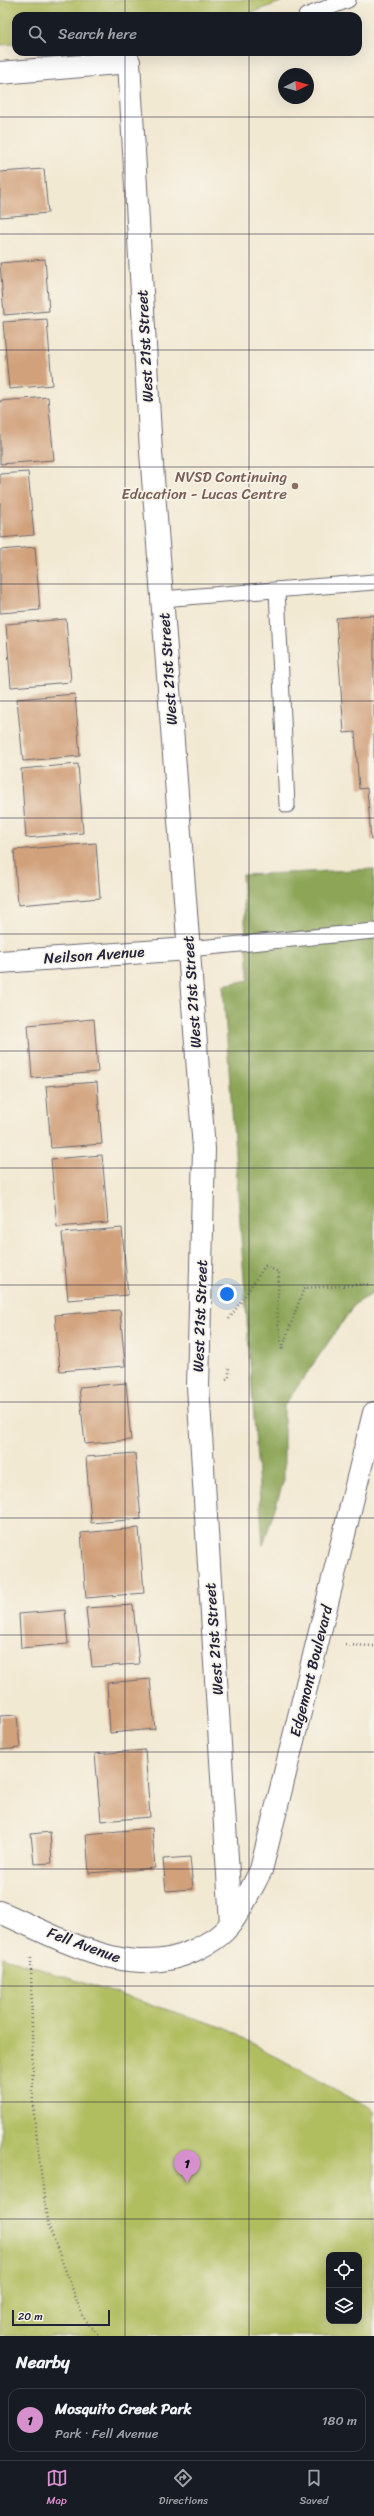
<!DOCTYPE html>
<html lang="en">
<head>
<meta charset="utf-8">
<style>
  body { margin:0; font-family:Sriracha,sans-serif; background:#242831; color:#f1f3f6 }
  .controls { position:absolute; right:12px; bottom:12px; display:grid; overflow:hidden; border-radius:8px; box-shadow:0 4px 16px #0002 }
  .controls button { width:36px; height:36px; display:grid; place-items:center; padding:0; border:0; border-bottom:1px solid #363941; background:#171b24; color:#f1f3f6; font:20px sans-serif }
  .compass { position:absolute; left:278px; top:68px; width:36px; height:36px; border-radius:50%; background:#171b24; box-shadow:0 4px 16px #0002; rotate:85deg }
  .scale { position:absolute; left:12px; bottom:10px; width:98px; box-sizing:border-box; padding-left:4px; border:2px solid #22223b; border-top:0; font-size:11px; line-height:14px; white-space:nowrap; color:#22223b; -webkit-text-stroke:3px #f7f3e8; paint-order:stroke }
  .you { position:absolute; left:227px; top:1294px; width:14px; height:14px; margin:-10px; border:3px solid #fff; border-radius:50%; background:#1a73e8; box-shadow:0 0 0 6px #1a73e833 }
  .badge { display:grid; place-items:center; width:26px; height:26px; border-radius:50%; background:#d690ce; color:#111; font-size:13px; font-weight:700 }
  .pin { position:absolute; translate:-50% -33px; filter:drop-shadow(0 1px 2px #0008) }
  .pin::after { content:''; position:absolute; top:21px; width:14px; height:12px; background:inherit; clip-path:polygon(0 0,100% 0,50% 100%) }
  .list { margin:0; padding:0; list-style:none }
  h2 { display:flex; justify-content:space-between; align-items:center; height:52px; margin:0; padding:0 16px; font-size:17px }
  h2 small { font-size:13px; font-weight:400; color:#9ea1a6 }
  .list li { display:grid; grid-template-columns:26px 1fr auto; gap:12px; align-items:center; box-sizing:border-box; height:64px; margin:0 8px 8px; padding:0 8px; border:1px solid #363941; border-radius:12px }
  .list b { display:block; font-size:15px; white-space:nowrap }
  .list p { margin:0; font-size:13px; white-space:nowrap; color:#9ea1a6 }
  .list em { font-size:13px; font-style:normal; color:#9ea1a6 }
  .icon { flex:none; width:22px; height:22px; fill:none; stroke:currentColor; stroke-width:2; stroke-linecap:round; stroke-linejoin:round }
  .map { position:relative; flex:none; width:374px; height:2336px; overflow:hidden }
  .search { position:absolute; background:#171b24; box-shadow:0 4px 16px #0002; left:12px; right:12px; top:12px; height:44px; display:flex; align-items:center; gap:10px; box-sizing:border-box; padding:0 14px; border-radius:12px; color:#9ea1a6; font-size:15px }
  .sheet { height:124px; background:#171b24 }
  nav { display:flex; justify-content:space-around; align-items:center; box-sizing:border-box; height:56px; border-top:1px solid #363941; background:#171b24; font-size:11px; color:#9ea1a6 }
  nav a { display:grid; justify-items:center; gap:2px }
  nav .on { color:#d690ce }
  .map>svg:first-child { display:block }
  .green { fill:#b1be60; stroke:#6a704e; fill-rule:evenodd }
  .forest { fill:#8ca556; stroke:#576448 }
  .building { fill:#d1a17c }
  .lines { fill:none; stroke-linecap:round; stroke-linejoin:round }
  .service-casing { stroke:#6b6870; stroke-width:17 }
  .minor-casing { stroke:#6b6870; stroke-width:24 }
  .tertiary-casing { stroke:#6b6870; stroke-width:24 }
  .path { stroke:#6b6870; stroke-width:2.5; stroke-dasharray:1 3; stroke-linecap:butt }
  .service { stroke:#fff; stroke-width:15 }
  .minor { stroke:#fff; stroke-width:22 }
  .tertiary { stroke:#fff; stroke-width:22 }
  .grid { fill:none; stroke:#22223b; stroke-width:1; stroke-opacity:0.55 }
  .education-dot { fill:#8d6e63; stroke:#f7f3e8; stroke-width:1.5 }
  .labels { text-anchor:middle; dominant-baseline:central; stroke-width:3.5; stroke-linejoin:round; paint-order:stroke }
  .street-label { font-size:15px; fill:#22223b; stroke:#f7f3e8 }
  .education-label { font-size:15px; fill:#785e54; stroke:#f7f3e8; text-anchor:end }
</style>
</head>
<body>
<div class="map">
<svg width="374" height="2336" viewBox="0 0 374 2336">
  <rect width="100%" height="100%" fill="#f7f3e8"/>
  <filter id="ink" filterUnits="userSpaceOnUse"><feTurbulence type="fractalNoise" baseFrequency=".025" numOctaves="2"/><feDisplacementMap in="SourceGraphic" scale="8" xChannelSelector="R" yChannelSelector="G"/><feConvolveMatrix kernelMatrix="1 2 1 2 8 2 1 2 1" color-interpolation-filters="sRGB"/></filter>
  <filter id="wash" filterUnits="userSpaceOnUse"><feTurbulence type="fractalNoise" baseFrequency=".012" numOctaves="4" result="noise"/><feDisplacementMap in="SourceGraphic" scale="16" xChannelSelector="R" yChannelSelector="G"/><feGaussianBlur stdDeviation="0.9" result="paint"/><feColorMatrix in="noise" values="0 0 0 0 0 0 0 0 0 0 0 0 0 0 0 0 0 1.4 0 .05"/><feComposite in="paint" operator="in"/></filter>
  <g filter="url(#wash)">
    <rect width="100%" height="100%" fill="#f2e9d3"/>
    <g class="green">
      <polygon points="0,0 286,0 242,16 16,16 16,44 0,45"/>
      <path d="M 2,1957 L 225,2028 L 374,2111 L 374,2336 L 0,2336 L 0,1978 ZM 329,2255 L 359,2255 L 359,2321 L 329,2321 Z"/>
    </g>
    <polygon class="forest" points="374,869 374,1293 355,1304 284,1406 284,1480 263,1545 223,985 249,980 242,875"/>
    <g id="blocks">
      <g class="building">
        <polygon points="44,169 48,213 0,217 0,172"/>
        <polygon points="45,259 49,311 4,315 0,263"/>
        <polygon points="47,319 52,385 9,389 3,322"/>
        <polygon points="48,397 54,460 0,464 0,401"/>
        <polygon points="28,472 34,535 0,538 0,474"/>
        <polygon points="35,547 40,610 0,613 0,550"/>
        <polygon points="374,615 374,840 371,840 367,788 359,789 355,732 344,733 336,618"/>
        <polygon points="66,619 71,682 11,687 6,624"/>
        <polygon points="75,694 80,756 23,761 17,699"/>
        <polygon points="78,764 83,833 26,838 21,769"/>
        <polygon points="96,843 100,898 18,905 14,850"/>
        <polygon points="94,1019 98,1072 32,1078 28,1025"/>
        <polygon points="97,1082 102,1144 51,1148 46,1086"/>
        <polygon points="102,1155 108,1223 57,1227 51,1159"/>
        <polygon points="122,1228 128,1295 68,1300 62,1233"/>
        <polygon points="120,1310 125,1366 60,1371 55,1315"/>
        <polygon points="126,1383 131,1440 85,1444 79,1387"/>
        <polygon points="135,1453 141,1519 91,1523 86,1457"/>
        <polygon points="139,1528 144,1593 86,1598 81,1533"/>
        <polygon points="133,1605 139,1664 92,1667 86,1608"/>
        <polygon points="65,1610 68,1644 21,1648 19,1614"/>
        <polygon points="150,1679 155,1729 110,1733 107,1683"/>
        <polygon points="17,1715 20,1748 0,1750 0,1716"/>
        <polygon points="145,1750 150,1817 101,1821 95,1754"/>
        <polygon points="152,1828 155,1868 89,1873 86,1834"/>
        <polygon points="50,1832 52,1863 34,1864 31,1834"/>
        <polygon points="190,1857 193,1889 166,1891 163,1859"/>
      </g>
    </g>
  </g>
  <g filter="url(#ink)">
    <use href="#blocks" fill-opacity="0" stroke="#6b6870" stroke-width="1"/>
    <g class="lines">
      <defs>
        <g id="service">
          <polyline points="306,16 348,0"/>
          <polyline points="277,590 287,805"/>
          <polyline points="162,599 374,582"/>
          <polyline points="189,949 374,931"/>
        </g>
        <g id="minor">
          <polyline points="0,73 129,62 151,452 204,1149 198,1386 231,1923"/>
          <polyline points="0,962 189,949"/>
        </g>
        <path id="tertiary" d="M 0,1912 C 60,1938 131,1982 195,1950 C 209,1943 222,1936 231,1923 C 243,1907 252,1887 261,1870 L 374,1413"/>
      </defs>
      <use href="#service" class="service-casing"/>
      <use href="#minor" class="minor-casing"/>
      <use href="#tertiary" class="tertiary-casing"/>
      <g class="path">
        <polyline points="229,1319 265,1266 279,1272 277,1311 282,1350"/>
        <polyline points="282,1349 304,1288 374,1284"/>
        <polyline points="226,1379 229,1378 229,1368"/>
        <polyline points="345,1645 374,1646"/>
        <polyline points="31,1958 33,2107 47,2221 83,2317 99,2336"/>
      </g>
      <use href="#service" class="service"/>
      <use href="#minor" class="minor"/>
      <use href="#tertiary" class="tertiary"/>
    </g>
  </g>
  <path class="grid" d="M 125,0 L 125,16M 249,0 L 249,16M 125,52 L 125,2336M 249,52 L 249,2336M 0,117 L 374,117M 0,234 L 374,234M 0,350 L 374,350M 0,467 L 374,467M 0,584 L 374,584M 0,701 L 374,701M 0,818 L 374,818M 0,934 L 374,934M 0,1051 L 374,1051M 0,1168 L 374,1168M 0,1285 L 374,1285M 0,1402 L 374,1402M 0,1518 L 374,1518M 0,1635 L 374,1635M 0,1752 L 374,1752M 0,1869 L 374,1869M 0,1986 L 374,1986M 0,2102 L 374,2102M 0,2219 L 374,2219"/>
  <circle class="education-dot" cx="295" cy="486" r="4"/>
  <g class="labels">
    <g class="street-label">
      <text transform="translate(145 346) rotate(-93)">West 21st Street</text>
      <text transform="translate(168 669) rotate(-94)">West 21st Street</text>
      <text transform="translate(94 955) rotate(-4)">Neilson Avenue</text>
      <text transform="translate(192 992) rotate(-94)">West 21st Street</text>
      <text transform="translate(200 1316) rotate(-88)">West 21st Street</text>
      <text transform="translate(214 1639) rotate(-94)">West 21st Street</text>
      <text transform="translate(311 1671) rotate(-76)">Edgemont Boulevard</text>
      <text transform="translate(84 1945) rotate(20)">Fell Avenue</text>
    </g>
    <g class="education-label">
      <text x="287" y="477">NVSD Continuing<tspan x="287" dy="17">Education - Lucas Centre</tspan></text>
    </g>
  </g>
</svg>
<div class="controls">
<button><svg class="icon" aria-label="locate" viewBox="0 0 24 24"><circle cx="12" cy="12" r="6"/><path d="M12 2v4M12 18v4M2 12h4M18 12h4"/></svg></button>
<button><svg class="icon" aria-label="layers" viewBox="0 0 24 24"><path d="M12 4l9 5-9 5-9-5zM3 14l9 5 9-5"/></svg></button>
</div>
<svg class="compass" viewBox="-18 -18 36 36"><path d="M0-13l5 13h-10z" fill="#e53935"/><path d="M0 13l5-13h-10z" fill="#9ea1a6"/></svg>
<div class="scale">20 m</div>
<div class="you"></div>
<div class="pin badge" style="left:187px;top:2183px">1</div>
<div class="search"><svg class="icon" aria-label="search" viewBox="0 0 24 24"><circle cx="10" cy="10" r="6"/><path d="M15 15l6 6"/></svg>Search here</div>
</div>
<section class="sheet">
<h2>Nearby<small></small></h2>
<ul class="list">
<li><span class="badge">1</span><div><b>Mosquito Creek Park</b><p>Park · Fell Avenue</p></div><em>180 m</em></li>
</ul>
</section>
<nav>
<a class="on"><svg class="icon" aria-label="map" viewBox="0 0 24 24"><path d="M3 6l6-2 6 2 6-2v14l-6 2-6-2-6 2zM9 4v14M15 6v14"/></svg>Map</a>
<a><svg class="icon" aria-label="directions" viewBox="0 0 24 24"><path d="M12 3l9 9-9 9-9-9zM9 14v-3h6M13 9l2 2-2 2"/></svg>Directions</a>
<a><svg class="icon" aria-label="saved" viewBox="0 0 24 24"><path d="M7 4h10v16l-5-4-5 4z"/></svg>Saved</a>
</nav>
</body>
</html>
